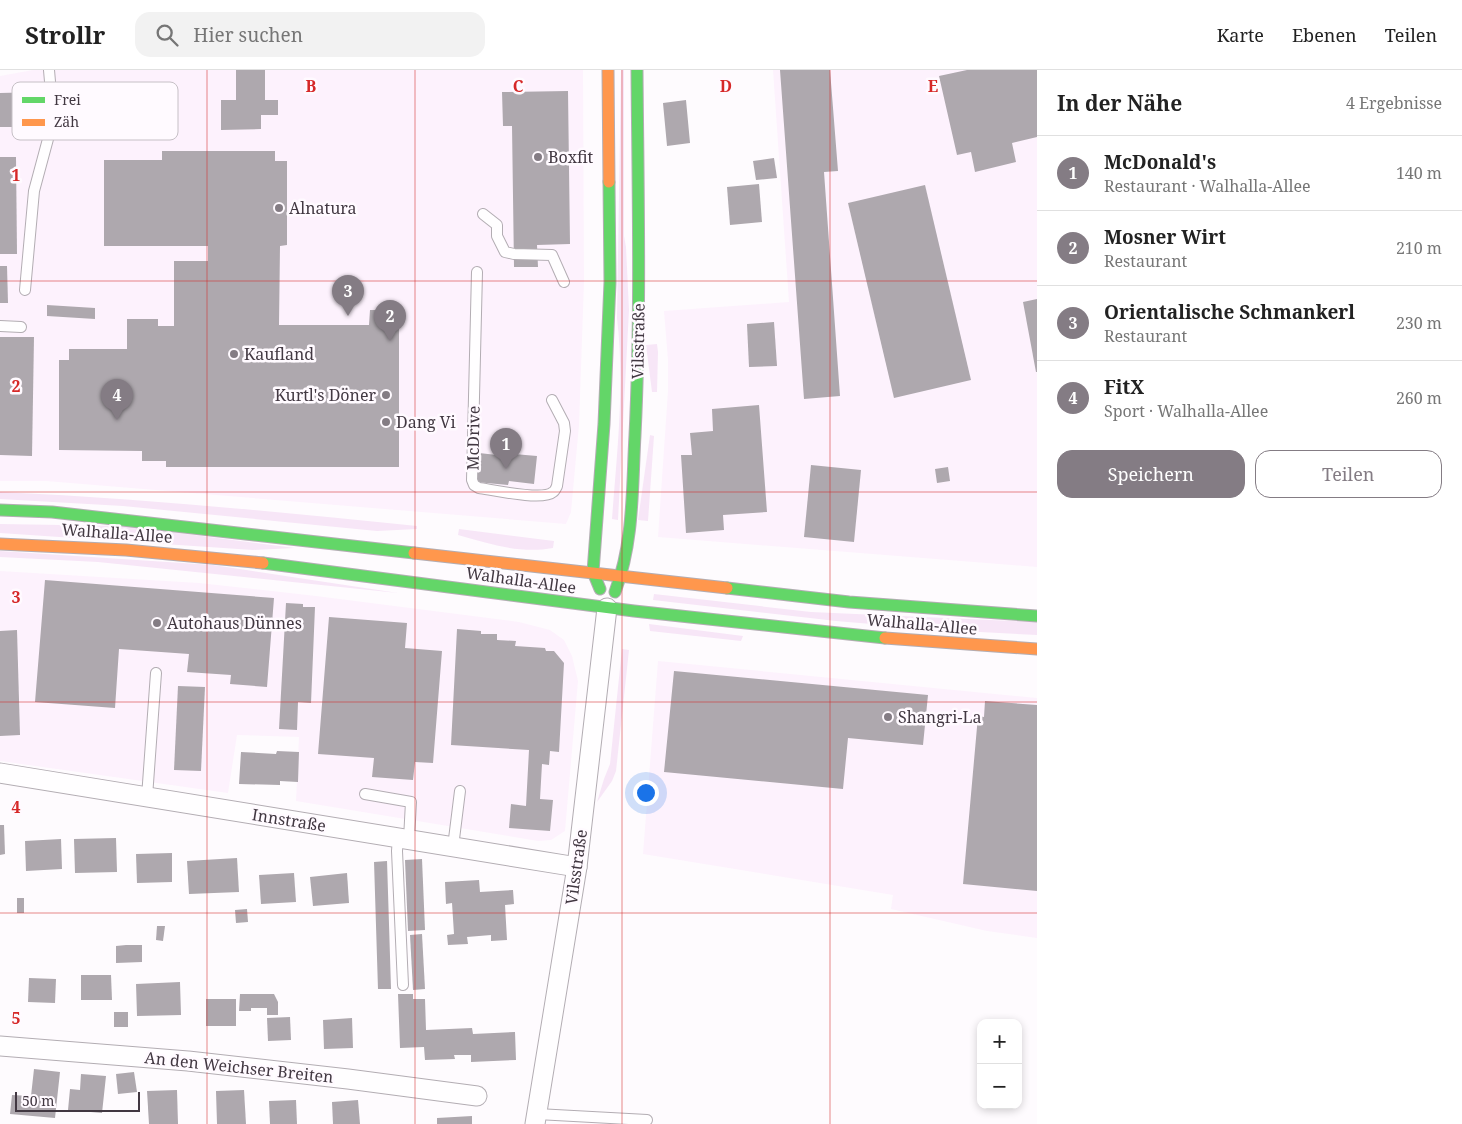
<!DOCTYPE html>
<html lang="de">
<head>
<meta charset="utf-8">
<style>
  body { margin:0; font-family:"Noto Serif",serif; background:#f2f2f2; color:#222 }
  .controls { position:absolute; right:15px; bottom:15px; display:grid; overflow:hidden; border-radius:10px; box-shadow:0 2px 8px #0003 }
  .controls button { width:45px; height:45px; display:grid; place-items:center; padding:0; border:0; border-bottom:1px solid #e0e0e0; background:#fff; color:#222; font:25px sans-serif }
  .scale { position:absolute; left:15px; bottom:12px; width:125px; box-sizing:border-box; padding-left:5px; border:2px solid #423842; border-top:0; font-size:14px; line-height:18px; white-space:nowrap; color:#423842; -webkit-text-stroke:4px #fffaff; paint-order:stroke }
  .you { position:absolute; left:645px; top:722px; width:18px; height:18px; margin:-12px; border:4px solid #fff; border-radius:50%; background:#1a73e8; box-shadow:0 0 0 8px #1a73e833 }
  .badge { display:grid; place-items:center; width:32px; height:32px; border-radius:50%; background:#847c84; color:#fff; font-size:16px; font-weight:700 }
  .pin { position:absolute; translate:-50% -41px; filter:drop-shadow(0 1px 2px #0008) }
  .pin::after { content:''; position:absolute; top:26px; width:18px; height:15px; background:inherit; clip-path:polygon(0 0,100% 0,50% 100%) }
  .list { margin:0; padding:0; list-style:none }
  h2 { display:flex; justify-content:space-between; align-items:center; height:65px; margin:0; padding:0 20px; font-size:21px }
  h2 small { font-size:16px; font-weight:400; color:#767676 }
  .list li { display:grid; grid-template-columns:32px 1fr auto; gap:15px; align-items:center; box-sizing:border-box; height:75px; padding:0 20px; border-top:1px solid #e0e0e0 }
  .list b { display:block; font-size:19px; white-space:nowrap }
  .list p { margin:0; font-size:16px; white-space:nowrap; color:#767676 }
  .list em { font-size:16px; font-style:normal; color:#767676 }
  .actions { display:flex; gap:10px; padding:15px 20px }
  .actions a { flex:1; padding:11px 0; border:1px solid #847c84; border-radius:15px; text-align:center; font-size:18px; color:#847c84 }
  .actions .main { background:#847c84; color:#fff }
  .icon { flex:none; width:28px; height:28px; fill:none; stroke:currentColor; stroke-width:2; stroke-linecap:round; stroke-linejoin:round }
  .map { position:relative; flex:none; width:1037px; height:1054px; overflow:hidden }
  header { display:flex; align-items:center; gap:30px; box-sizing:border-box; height:70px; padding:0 25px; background:#fff; border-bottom:1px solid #e0e0e0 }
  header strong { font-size:24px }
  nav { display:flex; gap:28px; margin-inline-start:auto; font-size:18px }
  .search { width:350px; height:45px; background:#f2f2f2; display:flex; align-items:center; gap:12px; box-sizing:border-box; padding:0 18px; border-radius:15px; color:#767676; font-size:19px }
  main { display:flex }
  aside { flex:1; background:#fff }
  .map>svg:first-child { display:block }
  .built { fill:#fdf2fd }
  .green { fill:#f7e6f7 }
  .building { fill:#aea8ae }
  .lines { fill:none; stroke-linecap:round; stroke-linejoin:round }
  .lane-casing { stroke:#b3adb3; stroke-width:12 }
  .street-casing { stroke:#b3adb3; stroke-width:21 }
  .fast-casing { stroke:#b3adb3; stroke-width:13 }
  .slow-casing { stroke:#b3adb3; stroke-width:13 }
  .lane { stroke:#fffeff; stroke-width:10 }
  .street { stroke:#fffeff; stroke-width:19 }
  .fast { stroke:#63d668; stroke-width:11 }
  .slow { stroke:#ff974d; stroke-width:11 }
  .grid { fill:none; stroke:#d62828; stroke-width:1; stroke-opacity:0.55 }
  .poi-dot { fill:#847c84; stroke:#fffaff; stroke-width:2 }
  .labels { text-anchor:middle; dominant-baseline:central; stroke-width:5; stroke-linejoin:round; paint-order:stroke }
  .poi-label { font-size:16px; fill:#423842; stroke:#fffaff; text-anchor:start }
  .street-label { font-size:16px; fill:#423842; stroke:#fffaff }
  .key { fill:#fffaff; stroke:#c6c0c6; stroke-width:1 }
  .key-label { font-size:14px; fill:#423842 }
  .grid-label { font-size:16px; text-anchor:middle; font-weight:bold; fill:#d62828; stroke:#fffaff; stroke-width:5; stroke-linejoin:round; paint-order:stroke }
</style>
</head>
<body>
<header>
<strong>Strollr</strong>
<div class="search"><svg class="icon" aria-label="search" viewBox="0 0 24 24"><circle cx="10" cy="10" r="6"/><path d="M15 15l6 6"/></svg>Hier suchen</div>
<nav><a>Karte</a><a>Ebenen</a><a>Teilen</a></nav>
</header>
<main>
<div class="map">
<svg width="1037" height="1054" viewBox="0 0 1037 1054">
  <rect width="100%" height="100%" fill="#fefbfe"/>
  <g class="built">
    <polygon points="33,0 583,0 584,212 579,355 571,442 566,454 46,411 0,411 0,6"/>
    <polygon points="773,0 1037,0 1037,497 658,467 668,321 668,290 664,241 789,232"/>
    <polygon points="0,501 199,513 316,526 519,552 550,560 564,570 572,586 578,611 565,761 551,770 538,771 296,731 299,667 237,665 228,723 0,691"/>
    <polygon points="658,591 1037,628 1037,868 987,861 891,839 893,825 643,784"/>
  </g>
  <g class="green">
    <path d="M 621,0 L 624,0 L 624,166 L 626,177 L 629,240 L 618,450 L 612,449 C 617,382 625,315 617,248 Z"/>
    <polygon points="657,274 658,282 657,322 652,322 646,275"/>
    <polygon points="650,365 654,366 648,451 638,450"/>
    <path d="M 0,422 C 139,428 278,442 417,456 L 417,459 L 377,461 L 123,436 L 0,429 Z"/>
    <polygon points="0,454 124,456 295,478 253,480 0,463"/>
    <path d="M 459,459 L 554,471 L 553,478 C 520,484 490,474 458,465 Z"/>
    <polygon points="0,481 213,495 398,523 98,492 0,487"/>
    <polygon points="654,524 811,542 1037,552 1037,565 942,560 836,551 653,530"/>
    <polygon points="649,554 743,566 741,571 650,561"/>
    <polygon points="622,579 629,580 616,701 612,711 597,732 604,709 610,694"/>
  </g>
  <g class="building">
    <polygon points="236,0 265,0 265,30 278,30 278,45 261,45 261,59 221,60 221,30 236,30"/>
    <polygon points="780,0 830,0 838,101 824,102 840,326 804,329"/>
    <polygon points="967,0 1037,0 1037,67 1012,73 1016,92 975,102 971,82 957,85 939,6"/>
    <polygon points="568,21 570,174 537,175 538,197 514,197 512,56 503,56 502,22"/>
    <polygon points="41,22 41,57 0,57 0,23"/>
    <polygon points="686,30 690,73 667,76 663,33"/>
    <polygon points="162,81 275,81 275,91 287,91 287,175 280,176 279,255 369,255 370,240 390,240 390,255 399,255 399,397 166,397 166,391 142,391 142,381 59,380 59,290 69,290 69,279 127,279 127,249 158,249 158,256 174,256 174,191 208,191 208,176 104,176 104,90 162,90"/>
    <polygon points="0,87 16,87 17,184 0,184"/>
    <polygon points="774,88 777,108 756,110 753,91"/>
    <polygon points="759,114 762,152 730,155 727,117"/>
    <polygon points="925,115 971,310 894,328 848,133"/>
    <polygon points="0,196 7,196 8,233 0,233"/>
    <polygon points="1037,229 1037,302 1036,302 1023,232"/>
    <polygon points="47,235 95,238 95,249 47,246"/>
    <polygon points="774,252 777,296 749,297 747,254"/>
    <polygon points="0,267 34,267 32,386 0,385"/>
    <polygon points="759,335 767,442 723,445 724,460 686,463 681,385 692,385 690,363 713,361 712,339"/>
    <polygon points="479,383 514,387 514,384 537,386 534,414 509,411 508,415 476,412"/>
    <polygon points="811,395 861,400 854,472 804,467"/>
    <polygon points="948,397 950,411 937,413 935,399"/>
    <polygon points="45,510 274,528 267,617 230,614 231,605 187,602 189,584 119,579 115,638 35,632"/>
    <polygon points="286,533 303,534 303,537 315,537 311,633 298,632 297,660 279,659"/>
    <polygon points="329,547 407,553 405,578 442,581 433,693 415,692 413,710 372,707 374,688 318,684"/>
    <polygon points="457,559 481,561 481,564 497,564 497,570 516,571 515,576 545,578 546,581 554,581 564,593 559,682 550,681 549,695 542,694 540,729 553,730 550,761 509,758 511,734 526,736 529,680 451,675"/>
    <polygon points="17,560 20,665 0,666 0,561"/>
    <polygon points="674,601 928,625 923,675 848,668 843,719 664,702"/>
    <polygon points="178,616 205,617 201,701 174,700"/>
    <polygon points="985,631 1037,635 1037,821 963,814 978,646 984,647"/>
    <polygon points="277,681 299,682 298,712 280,711 280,715 239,714 241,682 276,684"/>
    <polygon points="0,755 4,755 5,784 0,785"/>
    <polygon points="116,768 117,802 75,803 74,769"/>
    <polygon points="61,769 62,799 26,801 25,771"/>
    <polygon points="172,783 172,812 137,813 136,784"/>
    <polygon points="237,788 239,822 189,824 187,791"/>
    <polygon points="422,789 425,860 408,861 405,790"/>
    <polygon points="387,791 391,919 378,919 374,792"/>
    <polygon points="294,803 296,832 261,834 259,805"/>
    <polygon points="347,803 349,833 313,836 310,807"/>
    <polygon points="479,810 480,822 513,820 514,834 505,835 507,870 491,871 491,865 467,867 468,874 448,875 447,865 454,864 452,833 446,834 445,812"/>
    <rect x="17" y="828" width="7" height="15"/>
    <polygon points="247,839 248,852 236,853 235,840"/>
    <polygon points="157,856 165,856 163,871 156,870"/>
    <polygon points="422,864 425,919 413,920 410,865"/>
    <polygon points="126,875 142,875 142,892 116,893 116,876"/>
    <polygon points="81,905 111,905 112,930 81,930"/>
    <polygon points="29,908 56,909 55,933 28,932"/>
    <polygon points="180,912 181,945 137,946 136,914"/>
    <polygon points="240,924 274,924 278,932 278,945 267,945 267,938 251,938 251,941 239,941"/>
    <polygon points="398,924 413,924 413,929 425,929 426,960 472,958 473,964 515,962 516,990 471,992 471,985 454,985 455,989 425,990 424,977 400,978"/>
    <rect x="206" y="929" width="30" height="27"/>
    <rect x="114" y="942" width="14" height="15"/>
    <polygon points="290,947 291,970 268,971 267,948"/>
    <polygon points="352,948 353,978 324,979 323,950"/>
    <polygon points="34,999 60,1002 55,1048 10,1044 12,1025 31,1026"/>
    <polygon points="134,1002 137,1022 118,1024 116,1004"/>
    <polygon points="81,1004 106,1006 102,1043 68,1040 70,1019 80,1020"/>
    <polygon points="177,1020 178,1054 149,1054 147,1021"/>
    <polygon points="244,1020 246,1054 217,1054 216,1021"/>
    <polygon points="296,1030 297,1054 270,1054 269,1031"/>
    <polygon points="358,1030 360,1054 333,1054 332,1032"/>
    <polygon points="472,1046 472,1054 437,1054 437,1048"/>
  </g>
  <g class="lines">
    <defs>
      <g id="lane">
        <polyline points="483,144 497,155 497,166 505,182 514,184 552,185 564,212"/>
        <path d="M 477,202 L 472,410 L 474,415 L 479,418 C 493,420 543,431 553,422 C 555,421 556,418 557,416 L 565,361 L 564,353 L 552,330"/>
        <polyline points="25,220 34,121 48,69 51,23 49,0"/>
        <polyline points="0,256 21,257"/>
        <polyline points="365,724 411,732 409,769"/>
        <polyline points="147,727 156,603"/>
        <polyline points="398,767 397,781 403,915"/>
        <polyline points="453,777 460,721"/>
        <polyline points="537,1044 647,1050"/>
      </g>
      <g id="street">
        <polyline points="0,703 577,797"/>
        <polyline points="0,976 188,991 348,1009 477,1026"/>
        <polyline points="535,1054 577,797 607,538"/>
      </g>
      <g id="fast">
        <polyline points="0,440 52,442 414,483"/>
        <polyline points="263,493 634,541 885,568"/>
        <polyline points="727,518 849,532 1037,546"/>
        <polyline points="600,519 593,502 604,354 610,212 609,112"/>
        <path d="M 615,522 C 634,472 632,418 635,365 C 641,243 638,122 637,0"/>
      </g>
      <g id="slow">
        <polyline points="608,0 609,112"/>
        <polyline points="0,474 126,480 263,493"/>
        <polyline points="414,483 727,518"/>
        <polyline points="885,568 1037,579"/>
      </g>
    </defs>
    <use href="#lane" class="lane-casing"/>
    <use href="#street" class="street-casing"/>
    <use href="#fast" class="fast-casing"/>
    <use href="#slow" class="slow-casing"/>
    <use href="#lane" class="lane"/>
    <use href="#street" class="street"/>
    <use href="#fast" class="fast"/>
    <use href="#slow" class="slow"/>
  </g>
  <path class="grid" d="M 207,0 L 207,1054M 415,0 L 415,1054M 622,0 L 622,1054M 830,0 L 830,1054M 0,211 L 1037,211M 0,422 L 1037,422M 0,632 L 1037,632M 0,843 L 1037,843"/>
  <g class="poi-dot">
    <circle cx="538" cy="87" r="5"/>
    <circle cx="279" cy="138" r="5"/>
    <circle cx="234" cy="284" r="5"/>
    <circle cx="386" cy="325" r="5"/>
    <circle cx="386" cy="352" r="5"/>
    <circle cx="157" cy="553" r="5"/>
    <circle cx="888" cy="647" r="5"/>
  </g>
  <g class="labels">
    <g class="poi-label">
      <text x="548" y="87">Boxfit</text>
      <text x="289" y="138">Alnatura</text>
      <text x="244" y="284">Kaufland</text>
      <text x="376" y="325" text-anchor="end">Kurtl's Döner</text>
      <text x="396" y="352">Dang Vi</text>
      <text x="167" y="553">Autohaus Dünnes</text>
      <text x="898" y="647">Shangri-La</text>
    </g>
    <g class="street-label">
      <text transform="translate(638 271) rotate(-89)">Vilsstraße</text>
      <text transform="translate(473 368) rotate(-89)">McDrive</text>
      <text transform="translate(117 463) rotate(4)">Walhalla-Allee</text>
      <text transform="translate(521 510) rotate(8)">Walhalla-Allee</text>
      <text transform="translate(922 554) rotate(5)">Walhalla-Allee</text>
      <text transform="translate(289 750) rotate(9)">Innstraße</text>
      <text transform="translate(576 797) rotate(-82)">Vilsstraße</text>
      <text transform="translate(239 997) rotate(6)">An den Weichser Breiten</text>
    </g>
  </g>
  <rect x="12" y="12" width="166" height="58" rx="8" class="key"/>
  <rect x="22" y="27" width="23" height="6" fill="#63d668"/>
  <rect x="22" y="49" width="23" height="7" fill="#ff974d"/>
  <g class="key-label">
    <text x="54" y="35">Frei</text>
    <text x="54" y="57">Zäh</text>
  </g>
  <g class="grid-label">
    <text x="311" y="22">B</text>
    <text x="518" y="22">C</text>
    <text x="726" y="22">D</text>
    <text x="933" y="22">E</text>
    <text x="16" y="111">1</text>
    <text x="16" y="322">2</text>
    <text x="16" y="533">3</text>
    <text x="16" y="743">4</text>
    <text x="16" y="954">5</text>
  </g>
</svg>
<div class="controls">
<button>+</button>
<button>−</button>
</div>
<div class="scale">50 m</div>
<div class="you"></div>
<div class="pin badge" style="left:506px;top:399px">1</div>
<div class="pin badge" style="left:390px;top:271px">2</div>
<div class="pin badge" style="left:348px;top:246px">3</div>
<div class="pin badge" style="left:117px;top:350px">4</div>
</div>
<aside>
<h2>In der Nähe<small>4 Ergebnisse</small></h2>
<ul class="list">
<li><span class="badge">1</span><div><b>McDonald's</b><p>Restaurant · Walhalla-Allee</p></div><em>140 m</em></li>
<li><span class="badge">2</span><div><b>Mosner Wirt</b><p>Restaurant</p></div><em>210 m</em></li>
<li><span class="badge">3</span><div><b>Orientalische Schmankerl</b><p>Restaurant</p></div><em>230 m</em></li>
<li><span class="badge">4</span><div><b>FitX</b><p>Sport · Walhalla-Allee</p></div><em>260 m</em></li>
</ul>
<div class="actions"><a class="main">Speichern</a><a>Teilen</a></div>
</aside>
</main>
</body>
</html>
